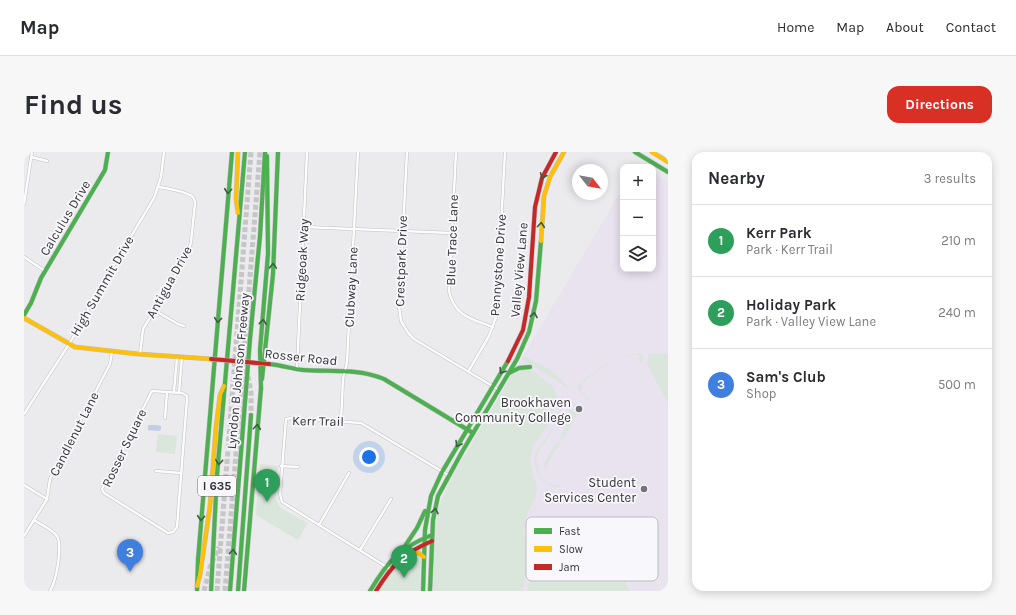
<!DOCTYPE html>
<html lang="en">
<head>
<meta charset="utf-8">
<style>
  body { margin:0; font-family:Karla,sans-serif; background:#f7f7f7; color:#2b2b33 }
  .controls { position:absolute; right:12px; top:12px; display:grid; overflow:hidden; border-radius:8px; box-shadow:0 2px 10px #0003 }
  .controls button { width:36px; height:36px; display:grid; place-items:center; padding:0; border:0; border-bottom:1px solid #e1e1e2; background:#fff; color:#2b2b33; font:20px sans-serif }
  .compass { position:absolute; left:548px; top:12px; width:36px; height:36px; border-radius:50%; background:#fff; box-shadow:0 2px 10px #0003; rotate:121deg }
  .you { position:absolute; left:345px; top:305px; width:14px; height:14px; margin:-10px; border:3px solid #fff; border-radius:50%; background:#1a73e8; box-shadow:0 0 0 6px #1a73e833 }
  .badge { display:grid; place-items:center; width:26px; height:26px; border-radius:50%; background:#d93025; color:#fff; font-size:13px; font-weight:700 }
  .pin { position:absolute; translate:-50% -33px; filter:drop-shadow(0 1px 2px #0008) }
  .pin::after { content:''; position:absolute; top:21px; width:14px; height:12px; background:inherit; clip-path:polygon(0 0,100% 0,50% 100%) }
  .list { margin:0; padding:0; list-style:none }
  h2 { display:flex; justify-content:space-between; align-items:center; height:52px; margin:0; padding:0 16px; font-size:17px }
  h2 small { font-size:13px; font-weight:400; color:#7c7c81 }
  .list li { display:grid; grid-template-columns:26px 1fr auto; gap:12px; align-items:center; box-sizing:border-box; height:72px; padding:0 16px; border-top:1px solid #e1e1e2 }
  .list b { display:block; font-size:15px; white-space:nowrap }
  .list p { margin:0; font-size:13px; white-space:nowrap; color:#7c7c81 }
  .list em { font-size:13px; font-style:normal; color:#7c7c81 }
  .icon { flex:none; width:22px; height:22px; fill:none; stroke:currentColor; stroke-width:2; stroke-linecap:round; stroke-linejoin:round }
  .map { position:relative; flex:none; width:644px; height:439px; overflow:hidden; border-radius:12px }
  header { display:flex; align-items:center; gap:24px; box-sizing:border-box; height:56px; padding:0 20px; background:#fff; border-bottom:1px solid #e1e1e2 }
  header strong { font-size:19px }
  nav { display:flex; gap:22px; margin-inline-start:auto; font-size:14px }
  .intro { display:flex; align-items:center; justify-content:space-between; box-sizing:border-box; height:96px; padding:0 24px }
  h1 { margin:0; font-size:28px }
  .button { padding:10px 18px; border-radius:12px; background:#d93025; color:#fff; font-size:14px; font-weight:700 }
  main { display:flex; gap:24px; padding:0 24px }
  aside { flex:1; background:#fff; border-radius:12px; box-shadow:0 2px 10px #0003 }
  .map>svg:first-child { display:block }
  .education { fill:#e9e2ef }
  .green { fill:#dae6db }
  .water { fill:#c0cee8 }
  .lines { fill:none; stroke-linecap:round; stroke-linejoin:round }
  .highway-tunnel { stroke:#c6c5c8; stroke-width:5; stroke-dasharray:5 2.5; stroke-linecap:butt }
  .street-casing { stroke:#c1c1c3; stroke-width:3.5 }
  .fast-casing { stroke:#c1c1c3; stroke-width:5 }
  .slow-casing { stroke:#c1c1c3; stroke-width:5 }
  .jam-casing { stroke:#c1c1c3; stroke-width:5 }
  .street { stroke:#fcfcfc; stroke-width:2.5 }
  .fast { stroke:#4caf50; stroke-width:4 }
  .slow { stroke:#ffc107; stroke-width:4 }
  .jam { stroke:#c62828; stroke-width:4 }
  .jam-bridge-casing { stroke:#c1c1c3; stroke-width:5; stroke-linecap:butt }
  .jam-bridge { stroke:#c62828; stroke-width:4 }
  .oneway { stroke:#3c5e3e }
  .poi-dot { fill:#747375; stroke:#f8f7fb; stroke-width:1.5 }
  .labels { text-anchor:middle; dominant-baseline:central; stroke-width:3.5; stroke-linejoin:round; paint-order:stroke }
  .shield { fill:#f8f7fb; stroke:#6f6e70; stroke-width:1 }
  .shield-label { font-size:12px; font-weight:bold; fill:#343335 }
  .street-label { font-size:13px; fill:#343335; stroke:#f8f7fb }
  .poi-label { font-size:13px; fill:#343335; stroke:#f8f7fb; text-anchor:end }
  .key { fill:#f8f7fb; stroke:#bdbcc0; stroke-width:1 }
  .key-label { font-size:11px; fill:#343335 }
</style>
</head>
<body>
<header>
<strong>Map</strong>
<nav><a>Home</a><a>Map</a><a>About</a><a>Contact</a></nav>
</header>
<div class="intro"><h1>Find us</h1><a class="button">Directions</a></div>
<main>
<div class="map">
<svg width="644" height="439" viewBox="0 0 644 439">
  <rect width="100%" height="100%" fill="#ebeaed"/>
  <polygon class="education" points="629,21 644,30 644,439 410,439 412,364 418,346 426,327 599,36 599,117 629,117"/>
  <g class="green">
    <path d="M 614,201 L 618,202 L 619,205 L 618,211 L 617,211 L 614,207 L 616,205 L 613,202 C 591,205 573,218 557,232 L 559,236 L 556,238 L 563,246 L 565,244 L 564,248 L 556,240 L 554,234 C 570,217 592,205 614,201 Z"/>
    <polygon points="644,201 644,251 623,212 625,202"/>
    <polygon points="500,204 525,217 544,234 542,236 537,231 498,207"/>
    <polygon points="497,216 509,219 525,231 530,237 533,245 524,273 509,294 506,308 509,325 513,334 511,348 503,362 500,382 503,409 502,425 498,439 409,439 410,383 414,356 427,327 488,222"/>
    <path d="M 543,247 L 569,261 L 569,262 L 567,263 L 567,260 L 546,249 C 534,251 533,270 528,279 C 525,287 518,292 514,300 C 508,315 518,333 534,334 L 536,333 L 537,334 L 534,336 C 517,332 505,315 513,298 C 517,291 524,285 528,277 C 532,267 534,255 543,247 Z"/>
    <polygon points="545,258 556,263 555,264 553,263 538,288 536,287 547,261 544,259"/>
    <polygon points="134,282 153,284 151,302 132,300"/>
    <polygon points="534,290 536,291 522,314 524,316 521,317 520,311 523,310 524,302"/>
    <path d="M 236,312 L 254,314 C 254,324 248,347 256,355 C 264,361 275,366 284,371 L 274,388 L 232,363 Z"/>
    <path d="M 388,402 L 397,407 L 396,439 L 355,439 C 365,423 370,410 388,402 Z"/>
    <polygon points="596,403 598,405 599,425 606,439 503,439 510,410"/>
  </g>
  <polygon class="water" points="125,273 132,273 137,274 137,277 135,279 124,278 124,274"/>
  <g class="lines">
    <g class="highway-tunnel">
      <polyline points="224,224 227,241 227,263"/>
      <polyline points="180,439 186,415 195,395"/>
      <polyline points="193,439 227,0"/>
      <polyline points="201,439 236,0"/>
    </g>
    <defs>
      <g id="street">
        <polyline points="383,0 375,154 377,169 385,182 390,187 475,238"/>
        <path d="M 432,0 L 425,139 C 430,164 448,167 469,175"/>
        <polyline points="7,5 23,9"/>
        <polyline points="0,52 8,0"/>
        <polyline points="280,75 427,81"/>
        <polyline points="0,105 21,119"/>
        <polyline points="130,158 154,172 160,174"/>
        <path d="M 116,202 L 119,177 L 164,102 L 167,90 L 171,51 C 171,49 170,47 169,45 C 164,40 142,36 135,35"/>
        <polyline points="273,217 283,0"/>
        <polyline points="444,220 465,184 472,165 481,0"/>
        <polygon points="128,239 158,241 163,244 163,247 153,375 149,380 144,381 80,341 78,337"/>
        <polyline points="150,240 153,205"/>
        <polyline points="155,241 158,205"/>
        <polyline points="0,262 47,189 69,148 130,46 137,25 140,0"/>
        <polyline points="141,266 143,240"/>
        <polyline points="317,269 319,227 323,210 334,0"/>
        <polyline points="257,314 274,315"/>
        <polyline points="132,319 157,321"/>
        <polyline points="0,333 23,347"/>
        <path d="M 10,368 C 17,373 28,377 33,384 C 39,395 32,429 26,439"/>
        <polyline points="295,373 325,321"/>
        <polyline points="0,384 23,347 26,327 86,212 88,200"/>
        <polyline points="336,398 367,347"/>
        <polyline points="366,417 258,350 256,342 262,267 269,266 337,271 424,323"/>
      </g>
      <g id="fast">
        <polyline points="611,0 644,20"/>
        <polyline points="0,163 7,151 17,126 81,18 84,0"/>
        <path d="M 245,212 C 257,213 268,217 279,218 C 307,220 333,216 360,227 L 449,281"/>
        <polyline points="485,221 495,216 506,215"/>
        <polyline points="238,227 249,122 254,0"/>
        <polyline points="237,237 236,198 244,102 243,4"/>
        <polyline points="381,394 393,376 401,359"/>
        <polyline points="173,439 174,408 208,0"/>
        <polyline points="187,439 193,323 221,0"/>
        <polyline points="206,439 226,187 236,84 241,0"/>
        <polyline points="214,439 227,263"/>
        <polyline points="220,439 237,236"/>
        <path d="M 346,439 C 364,409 375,396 408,383"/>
        <polyline points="399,439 401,378 407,344 418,320 484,209"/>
        <polyline points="406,439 409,368 414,344 438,300 493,207 505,180 512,149 517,89"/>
      </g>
      <g id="slow">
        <polyline points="214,0 212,47 214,61"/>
        <polyline points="628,0 644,10"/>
        <polyline points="517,89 520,44 526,25 540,0"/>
        <polyline points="0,166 51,195 114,202 187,207"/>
        <polyline points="385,400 395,401 400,405"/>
        <polyline points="173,434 176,423 186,354 192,275 196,243 200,234"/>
      </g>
      <g id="jam">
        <polyline points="484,209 499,178 505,145 511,55 518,26 532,0"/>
        <path d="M 352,439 C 369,412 378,402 408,389"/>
      </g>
    </defs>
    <use href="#street" class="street-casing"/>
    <use href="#fast" class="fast-casing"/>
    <use href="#slow" class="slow-casing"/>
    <use href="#jam" class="jam-casing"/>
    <use href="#street" class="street"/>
    <use href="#fast" class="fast"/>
    <use href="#slow" class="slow"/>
    <use href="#jam" class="jam"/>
    <defs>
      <polyline id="jam-bridge" points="187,207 245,212"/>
    </defs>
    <use href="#jam-bridge" class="jam-bridge-casing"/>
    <use href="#jam-bridge" class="jam-bridge"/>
  </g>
  <defs><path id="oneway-chevron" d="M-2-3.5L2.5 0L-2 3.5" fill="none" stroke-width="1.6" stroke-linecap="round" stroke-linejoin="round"/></defs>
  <g class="oneway">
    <use href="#oneway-chevron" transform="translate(519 24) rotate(113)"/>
    <use href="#oneway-chevron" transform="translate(204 39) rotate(95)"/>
    <use href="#oneway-chevron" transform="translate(517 73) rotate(-85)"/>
    <use href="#oneway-chevron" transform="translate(249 114) rotate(-88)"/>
    <use href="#oneway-chevron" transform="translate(510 163) rotate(-79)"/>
    <use href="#oneway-chevron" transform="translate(194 168) rotate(95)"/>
    <use href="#oneway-chevron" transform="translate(239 170) rotate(-84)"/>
    <use href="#oneway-chevron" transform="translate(478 219) rotate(122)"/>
    <use href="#oneway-chevron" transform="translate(233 275) rotate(-85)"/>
    <use href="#oneway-chevron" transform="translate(434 292) rotate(121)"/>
    <use href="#oneway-chevron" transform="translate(195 310) rotate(96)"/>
    <use href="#oneway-chevron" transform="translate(411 359) rotate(-79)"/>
    <use href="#oneway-chevron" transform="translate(177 366) rotate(95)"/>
    <use href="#oneway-chevron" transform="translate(209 400) rotate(-85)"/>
  </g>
  <g class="poi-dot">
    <circle cx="555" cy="257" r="4"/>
    <circle cx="620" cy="337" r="4"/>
  </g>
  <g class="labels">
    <rect class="shield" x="174" y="324" width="38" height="20" rx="3"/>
    <g class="shield-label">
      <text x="193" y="334">I 635</text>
    </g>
    <g class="street-label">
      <text transform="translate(41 66) rotate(-59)">Calculus Drive</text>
      <text transform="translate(428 88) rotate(-88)">Blue Trace Lane</text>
      <text transform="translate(278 108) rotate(-87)">Ridgeoak Way</text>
      <text transform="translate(377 109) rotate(-88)">Crestpark Drive</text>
      <text transform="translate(474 113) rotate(-86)">Pennystone Drive</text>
      <text transform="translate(495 118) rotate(-85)">Valley View Lane</text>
      <text transform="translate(145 130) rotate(-61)">Antigua Drive</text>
      <text transform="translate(78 134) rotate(-60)">High Summit Drive</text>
      <text transform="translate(327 135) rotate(-87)">Clubway Lane</text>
      <text transform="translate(277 205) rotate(6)">Rosser Road</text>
      <text transform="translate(214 219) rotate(-85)">Lyndon B Johnson Freeway</text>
      <text transform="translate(294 269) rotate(1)">Kerr Trail</text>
      <text transform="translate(50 282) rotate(-63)">Candlenut Lane</text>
      <text transform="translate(100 296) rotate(-64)">Rosser Square</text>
    </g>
    <g class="poi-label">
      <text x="547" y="250">Brookhaven<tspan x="547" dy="15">Community College</tspan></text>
      <text x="612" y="330">Student<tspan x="612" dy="15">Services Center</tspan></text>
    </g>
  </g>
  <rect x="502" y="365" width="132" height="64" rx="6" class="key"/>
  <rect x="510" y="376" width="18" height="6" fill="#4caf50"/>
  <rect x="510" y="394" width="18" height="6" fill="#ffc107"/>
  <rect x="510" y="412" width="18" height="6" fill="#c62828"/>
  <g class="key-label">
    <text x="535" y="383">Fast</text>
    <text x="535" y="401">Slow</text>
    <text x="535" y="419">Jam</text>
  </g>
</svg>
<div class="controls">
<button>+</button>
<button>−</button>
<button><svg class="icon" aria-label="layers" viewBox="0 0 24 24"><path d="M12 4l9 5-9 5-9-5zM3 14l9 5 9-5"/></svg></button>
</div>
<svg class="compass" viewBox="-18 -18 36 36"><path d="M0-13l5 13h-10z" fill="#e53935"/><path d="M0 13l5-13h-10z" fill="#7c7c81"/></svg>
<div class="you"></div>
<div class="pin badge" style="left:243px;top:350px;background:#2e9e5b">1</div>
<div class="pin badge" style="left:380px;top:426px;background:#2e9e5b">2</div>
<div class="pin badge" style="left:106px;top:420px;background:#3f7fe0">3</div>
</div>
<aside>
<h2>Nearby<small>3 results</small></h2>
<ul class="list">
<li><span class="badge" style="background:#2e9e5b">1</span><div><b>Kerr Park</b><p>Park · Kerr Trail</p></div><em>210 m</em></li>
<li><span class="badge" style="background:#2e9e5b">2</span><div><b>Holiday Park</b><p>Park · Valley View Lane</p></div><em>240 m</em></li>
<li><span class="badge" style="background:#3f7fe0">3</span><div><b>Sam's Club</b><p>Shop</p></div><em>500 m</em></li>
</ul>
</aside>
</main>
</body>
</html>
